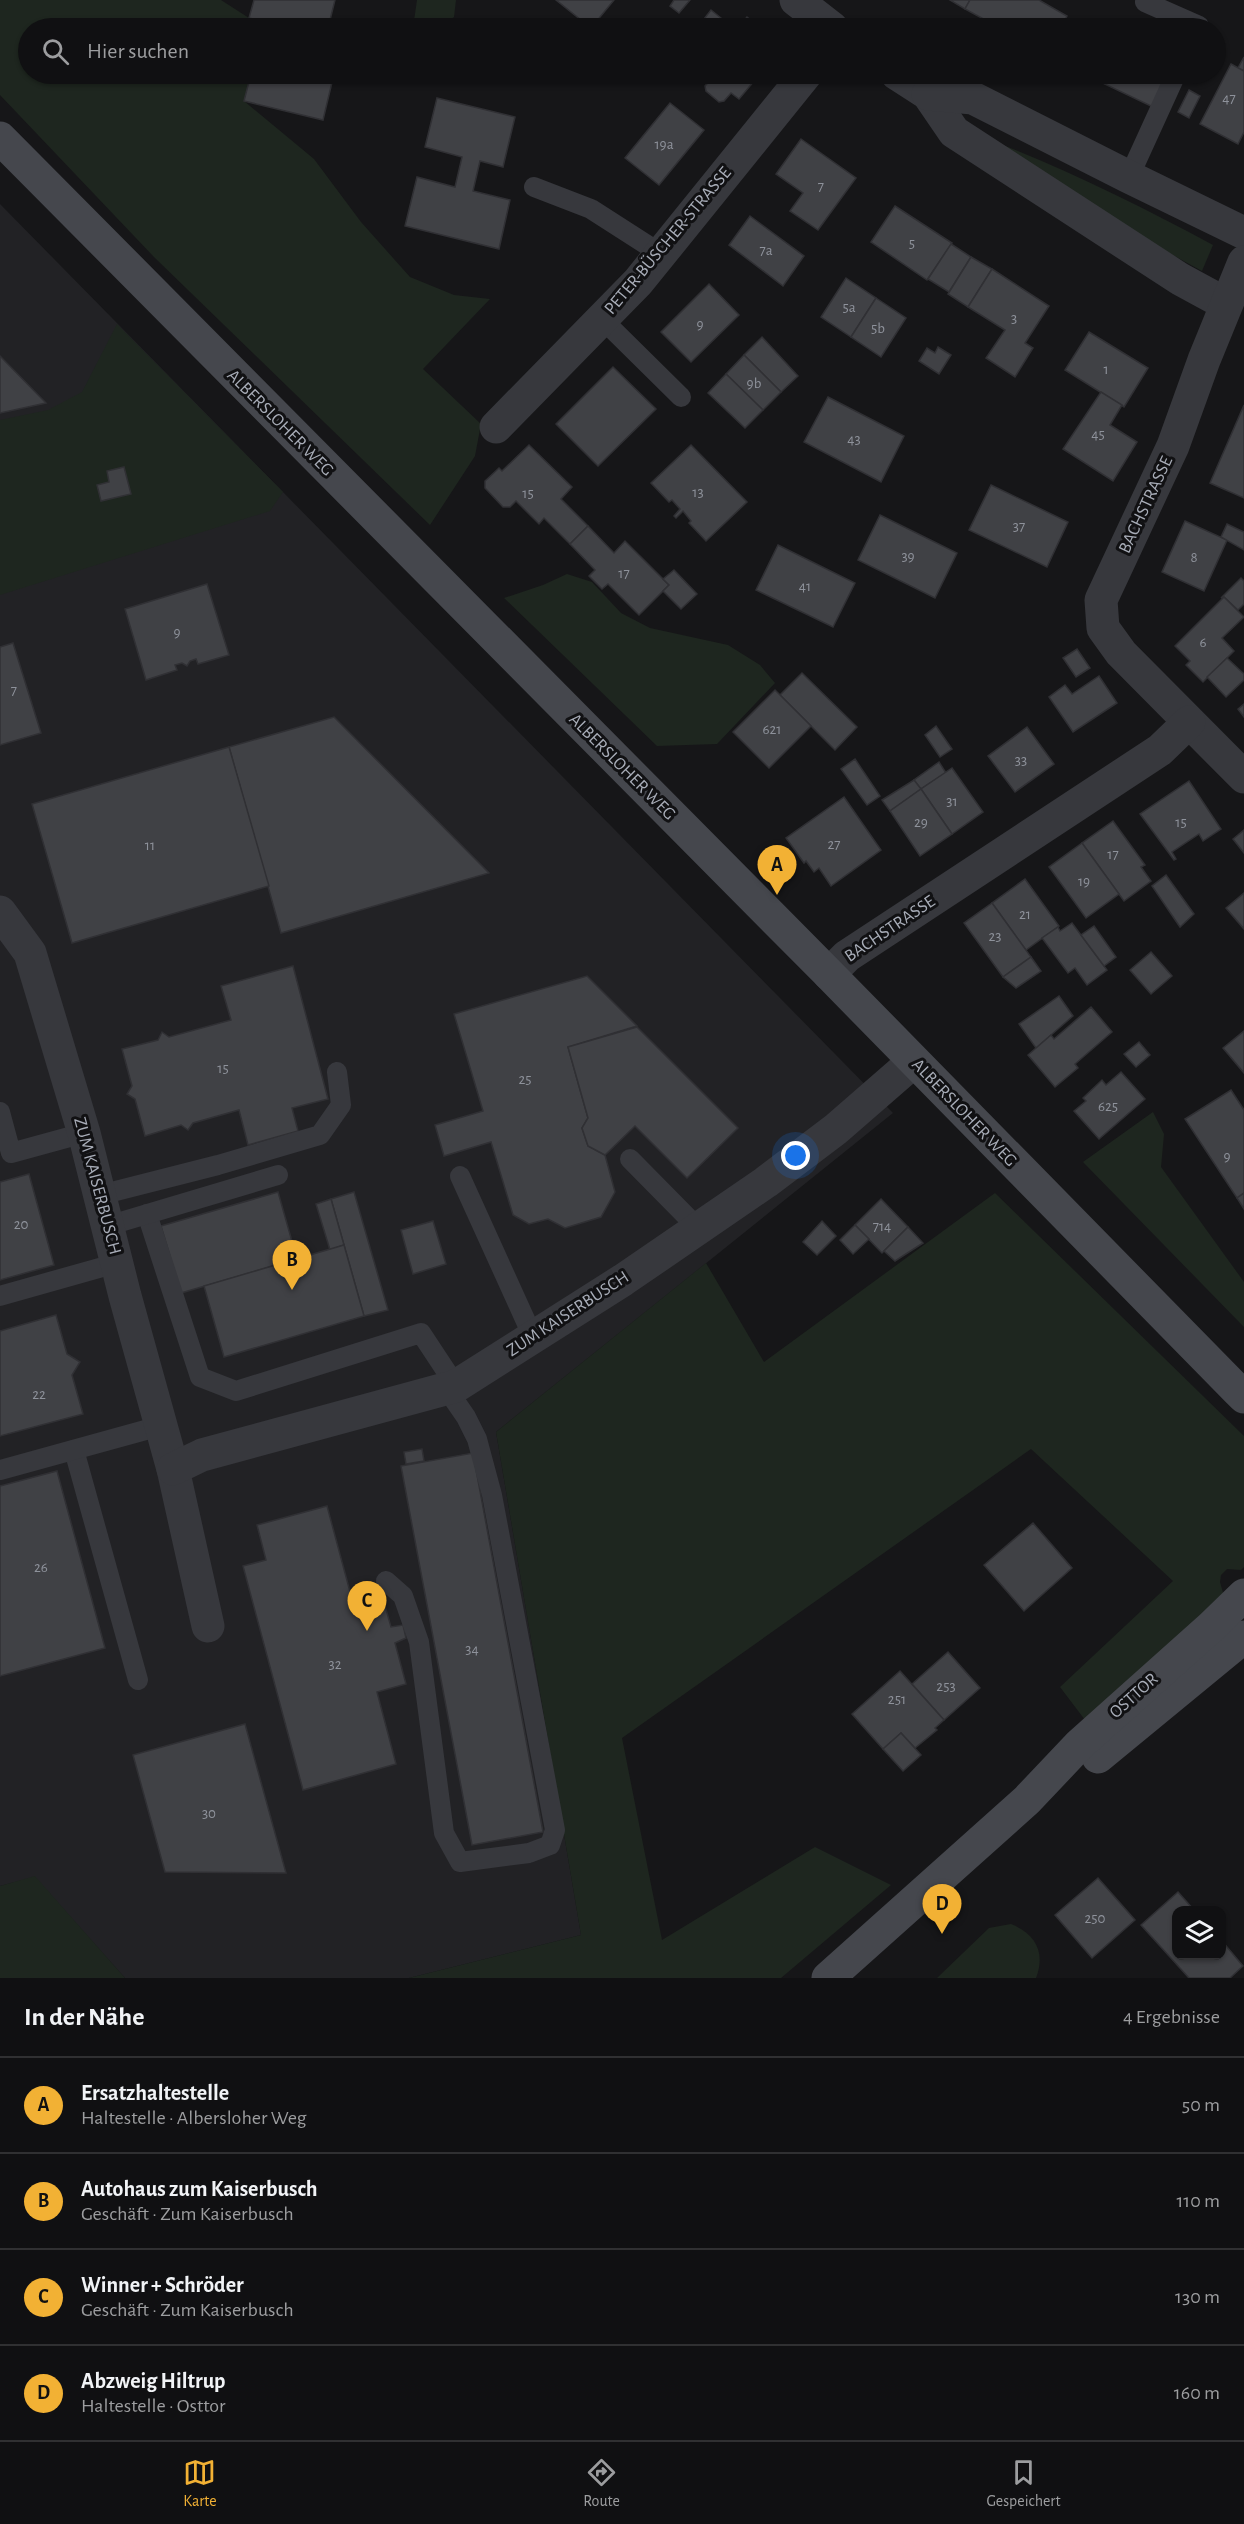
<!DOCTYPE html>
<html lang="de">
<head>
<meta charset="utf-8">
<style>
  body { margin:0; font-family:"Alegreya Sans",sans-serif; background:#1e1e20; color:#f1f3f6 }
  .controls { position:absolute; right:18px; bottom:18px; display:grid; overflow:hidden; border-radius:12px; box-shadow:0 2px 4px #0004 }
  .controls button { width:54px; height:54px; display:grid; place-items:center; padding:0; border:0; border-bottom:2px solid #303032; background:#101012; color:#f1f3f6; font:30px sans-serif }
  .you { position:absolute; left:796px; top:1156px; width:21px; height:21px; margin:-15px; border:4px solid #fff; border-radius:50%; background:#1a73e8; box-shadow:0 0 0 9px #1a73e833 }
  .badge { display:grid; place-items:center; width:39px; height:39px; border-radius:50%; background:#f2b134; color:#111; font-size:20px; font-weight:700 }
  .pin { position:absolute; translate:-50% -50px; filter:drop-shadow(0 2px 3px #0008) }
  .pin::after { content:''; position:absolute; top:32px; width:21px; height:18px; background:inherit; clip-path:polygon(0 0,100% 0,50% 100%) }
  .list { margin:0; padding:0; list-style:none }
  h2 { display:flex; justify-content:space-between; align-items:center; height:78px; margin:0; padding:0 24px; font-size:26px }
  h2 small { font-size:20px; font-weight:400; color:#9c9d9f }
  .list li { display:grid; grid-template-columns:39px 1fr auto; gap:18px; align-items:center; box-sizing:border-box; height:96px; padding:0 24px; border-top:2px solid #303032 }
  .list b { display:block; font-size:22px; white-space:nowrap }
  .list p { margin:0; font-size:20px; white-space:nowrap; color:#9c9d9f }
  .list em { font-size:20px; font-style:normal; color:#9c9d9f }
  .icon { flex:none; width:33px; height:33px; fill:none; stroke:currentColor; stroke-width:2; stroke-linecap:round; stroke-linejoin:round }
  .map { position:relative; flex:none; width:1244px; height:1978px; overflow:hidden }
  .search { position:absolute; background:#101012; box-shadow:0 2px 4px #0004; left:18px; right:18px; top:18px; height:66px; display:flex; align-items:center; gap:15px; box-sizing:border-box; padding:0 21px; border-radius:33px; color:#9c9d9f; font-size:22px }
  .sheet { height:462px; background:#101012 }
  nav { display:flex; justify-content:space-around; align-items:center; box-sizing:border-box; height:84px; border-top:2px solid #303032; background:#101012; font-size:16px; color:#9c9d9f }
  nav a { display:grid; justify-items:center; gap:3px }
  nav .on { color:#f2b134 }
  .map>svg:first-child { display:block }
  .built { fill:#222225 }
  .green { fill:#1e261f }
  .building { fill:#404145; stroke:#303034; stroke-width:1.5 }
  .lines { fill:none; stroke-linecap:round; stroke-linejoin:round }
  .lane { stroke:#37383d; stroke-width:20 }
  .street { stroke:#37383d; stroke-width:33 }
  .secondary { stroke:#45474d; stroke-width:33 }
  .labels { text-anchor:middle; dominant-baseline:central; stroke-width:6; stroke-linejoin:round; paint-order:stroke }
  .number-label { font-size:15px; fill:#8e929b }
  .street-label { font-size:18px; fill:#a8adb8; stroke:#111113 }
</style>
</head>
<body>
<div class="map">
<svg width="1244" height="1978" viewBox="0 0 1244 1978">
  <rect width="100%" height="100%" fill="#161618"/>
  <polygon class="built" points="0,204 893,1113 496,1432 581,1935 409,1978 125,1978 35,1877 0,1886"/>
  <g class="green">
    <polygon points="0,0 221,0 249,18 286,27 28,28 28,74 251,74 244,101 314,159 361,222 410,277 454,295 490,299 423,369 481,424 475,456 430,525 154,257 0,95"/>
    <polygon points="417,0 456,0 454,17 439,28 413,28"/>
    <path d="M 998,143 C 1072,172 1143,207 1213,245 L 1202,271 L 1147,241 Z"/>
    <polygon points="117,324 283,492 270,511 0,595 0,420 48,410 82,392"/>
    <polygon points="567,574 592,582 621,613 650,628 728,645 760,665 775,683 717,744 657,746 504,598 543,585"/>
    <polygon points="1153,1112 1164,1134 1161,1167 1244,1282 1244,1327 1083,1162"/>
    <polygon points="995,1193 1244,1436 1244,1567 1241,1570 1227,1569 1221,1575 1220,1582 1224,1596 1085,1720 1060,1687 1173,1581 1031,1449 622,1738 662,1940 815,1847 891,1885 781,1978 409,1978 581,1935 496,1432 706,1263 764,1362"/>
    <polygon points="35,1876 125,1978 0,1978 0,1886"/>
    <path d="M 1011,1924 C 1035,1934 1046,1952 1036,1978 L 937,1978 L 989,1928 Z"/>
  </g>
  <g class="building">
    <polygon points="254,0 335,0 328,28 286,28 249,18"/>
    <polygon points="556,0 614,0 591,28"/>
    <polygon points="674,0 690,0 679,13 670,6"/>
    <polygon points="950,0 970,0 965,9"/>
    <polygon points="970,0 1039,0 1067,16 1061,28 1000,28 965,9"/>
    <polygon points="711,10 721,18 713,28 697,28"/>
    <polygon points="747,17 761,28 738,28"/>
    <polygon points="1244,57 1244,71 1238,68"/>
    <polygon points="1231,64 1244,71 1244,132 1238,144 1200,124"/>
    <polygon points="251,74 334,74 323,120 244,101"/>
    <polygon points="707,74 760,74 739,99 731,93 724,101 719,102 706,91 705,86 712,78"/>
    <polygon points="1094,74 1169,74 1153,107 1092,78"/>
    <polygon points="1189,90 1200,96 1189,118 1178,112"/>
    <polygon points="437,98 515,117 503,167 480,161 473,191 510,200 499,249 405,226 417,177 455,187 462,157 425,147"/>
    <polygon points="670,103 704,130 659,185 625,158"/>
    <polygon points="801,139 856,178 818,230 790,211 803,193 776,174"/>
    <polygon points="895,206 952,243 927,280 871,242"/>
    <polygon points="750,216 804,256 783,286 729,245"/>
    <polygon points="951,244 971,257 949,292 928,279"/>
    <polygon points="971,257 992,269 968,307 948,294"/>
    <polygon points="992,269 1049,306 1025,343 1033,348 1015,377 986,358 1005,330 968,307"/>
    <polygon points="846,278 876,298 851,337 821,317"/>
    <polygon points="709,284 739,315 691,362 661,332"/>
    <polygon points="876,298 906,318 881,357 851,337"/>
    <polygon points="1089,332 1148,368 1124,407 1065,370"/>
    <polygon points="762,337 798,376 781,392 744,355"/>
    <polygon points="938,347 951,355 939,374 919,361 927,348 935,353"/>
    <polygon points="744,355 781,392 763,410 726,374"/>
    <polygon points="0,356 46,403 0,413"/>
    <polygon points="613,367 656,409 598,466 556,424"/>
    <polygon points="726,374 763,410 745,428 708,393"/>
    <polygon points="1101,392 1122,405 1110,425 1137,442 1113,481 1063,449"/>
    <polygon points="828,397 904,436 881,482 804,442"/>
    <polygon points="1244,405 1244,498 1210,483"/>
    <polygon points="529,445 572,487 561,499 588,526 570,544 544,518 539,524 516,501 510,507 503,507 485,488 485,481 499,468 502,471"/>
    <polygon points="691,445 747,502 706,541 689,523 691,521 683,511 676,518 674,516 680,509 672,500 669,502 651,483"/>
    <polygon points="124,467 131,494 101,501 97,485 109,482 107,471"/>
    <polygon points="991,485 1068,522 1047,567 969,530"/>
    <polygon points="880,515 957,553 935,598 858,560"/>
    <polygon points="1185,521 1227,540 1204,591 1162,572"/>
    <polygon points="1227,524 1244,532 1244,550 1221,537"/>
    <polygon points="588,526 614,553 625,541 669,585 639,615 608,584 602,589 589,576 595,570 570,544"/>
    <polygon points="778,545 855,583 833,627 756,590"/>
    <polygon points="674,570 697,594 681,609 663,591 669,585 663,579"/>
    <polygon points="1241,578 1244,581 1244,604 1238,610 1224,597 1221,598"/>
    <polygon points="207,584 229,655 198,664 196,659 190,661 187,666 182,663 175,665 177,670 146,680 125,609"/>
    <polygon points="1224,597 1244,617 1222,638 1234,651 1203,682 1186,665 1190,661 1175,646"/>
    <polygon points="13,643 41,733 0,745 0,647"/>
    <polygon points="1077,649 1090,668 1076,677 1063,658"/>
    <polygon points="1227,658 1244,674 1244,680 1226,697 1207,677"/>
    <polygon points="802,673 857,727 835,750 780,695"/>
    <polygon points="1099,676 1117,703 1073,732 1049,697 1065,685 1072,694"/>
    <polygon points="775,690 811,726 769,768 733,732"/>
    <polygon points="1244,704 1244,717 1238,709"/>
    <polygon points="334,717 489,873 281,933 229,747"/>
    <polygon points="936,726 952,749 940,757 925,735"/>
    <polygon points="1027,727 1054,764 1015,792 988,756"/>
    <polygon points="229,747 269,886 72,943 32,804"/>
    <polygon points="855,759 880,796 867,805 841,769"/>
    <polygon points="939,762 946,773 921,789 914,780"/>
    <polygon points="952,768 983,812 952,834 921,789"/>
    <polygon points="914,780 921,789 890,811 882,800"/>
    <polygon points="1189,781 1221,829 1203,841 1199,834 1172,852 1176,859 1174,860 1140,814"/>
    <polygon points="921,789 952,834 920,856 890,811"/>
    <polygon points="844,797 881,850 831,886 819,868 814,872 806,861 804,863 786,838"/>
    <polygon points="1113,821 1145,865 1141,867 1151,881 1124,901 1082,843"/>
    <polygon points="1244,830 1244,853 1233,839"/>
    <polygon points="1082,843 1119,894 1086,918 1049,867"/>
    <polygon points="1166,875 1194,914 1180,927 1152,886"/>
    <polygon points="1025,879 1059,926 1026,950 992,903"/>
    <polygon points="1244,893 1244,929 1226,908"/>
    <polygon points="992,903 1031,957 1003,977 964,923"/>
    <polygon points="1072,923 1107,970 1087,985 1075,968 1068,973 1042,938 1058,927 1060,931"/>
    <polygon points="1094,926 1116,957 1104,966 1081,935"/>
    <polygon points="1151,952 1172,976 1151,994 1130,970"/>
    <polygon points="1031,957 1041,971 1016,988 1003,977"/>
    <polygon points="293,966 328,1099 292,1108 298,1131 248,1145 239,1110 193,1123 188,1130 181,1125 145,1136 135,1099 127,1094 132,1086 122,1049 158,1040 162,1032 169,1037 231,1020 221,986"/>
    <polygon points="587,976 637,1026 568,1047 588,1118 582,1128 588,1146 605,1155 615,1192 601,1217 565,1228 548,1219 529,1224 513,1215 491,1142 444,1156 435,1125 483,1111 454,1014"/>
    <polygon points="1059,996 1073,1016 1036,1048 1019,1024"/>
    <polygon points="1091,1007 1112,1032 1075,1064 1078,1068 1055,1087 1028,1055 1051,1035 1054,1039"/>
    <polygon points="637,1027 738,1128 687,1178 635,1126 605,1155 588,1146 582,1128 588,1118 568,1047"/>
    <polygon points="1244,1031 1244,1073 1223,1048"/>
    <polygon points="1139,1042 1150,1055 1136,1067 1124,1054"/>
    <polygon points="1121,1072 1145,1099 1099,1139 1074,1111 1086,1101 1083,1098 1102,1080 1106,1085"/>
    <polygon points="1231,1090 1244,1110 1244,1193 1237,1198 1185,1119"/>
    <polygon points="29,1174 54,1265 0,1280 0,1182"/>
    <polygon points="278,1192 297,1259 181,1293 161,1226"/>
    <polygon points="354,1192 388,1310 364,1316 331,1199"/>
    <polygon points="1244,1193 1244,1209 1237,1198"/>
    <polygon points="331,1199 344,1245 330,1250 316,1204"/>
    <polygon points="881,1199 908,1227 882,1253 855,1225"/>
    <polygon points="433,1221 446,1264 413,1274 401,1230"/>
    <polygon points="822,1221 836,1236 817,1255 803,1242"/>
    <polygon points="855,1225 869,1239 853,1254 840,1240"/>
    <polygon points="908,1227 923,1243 895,1261 884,1251"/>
    <polygon points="344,1245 364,1316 224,1357 204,1286"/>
    <polygon points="56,1315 67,1354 80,1362 72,1375 83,1414 0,1436 0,1331"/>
    <polygon points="422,1449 424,1461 406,1464 404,1452"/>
    <polygon points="473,1453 543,1832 472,1845 401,1466"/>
    <polygon points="57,1471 105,1648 0,1676 0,1486"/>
    <polygon points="327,1506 356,1614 385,1606 391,1627 403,1625 406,1638 395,1643 406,1684 377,1692 396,1764 303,1790 243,1566 266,1560 257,1525"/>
    <polygon points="1033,1523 1072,1568 1024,1611 984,1565"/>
    <polygon points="948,1652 980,1688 944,1720 912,1684"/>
    <polygon points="900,1671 944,1720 935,1728 937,1730 915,1748 901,1733 883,1749 852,1714"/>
    <polygon points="245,1724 286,1873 165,1872 133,1755"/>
    <polygon points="901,1733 921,1755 903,1771 883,1749"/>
    <polygon points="1098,1878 1135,1920 1092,1958 1055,1915"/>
    <polygon points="1178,1892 1194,1910 1176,1910 1176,1956 1222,1956 1222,1941 1243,1966 1230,1978 1189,1978 1141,1925"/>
  </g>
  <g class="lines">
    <g class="lane">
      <polyline points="1145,2 1199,26 1198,28"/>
      <polyline points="1129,177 1176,74"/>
      <polyline points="534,187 591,209 661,254"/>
      <polyline points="602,319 681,397"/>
      <polyline points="0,1112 11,1153 84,1133"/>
      <polyline points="630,1159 698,1228"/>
      <polyline points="460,1176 533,1337"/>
      <polyline points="100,1195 218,1165 320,1135 341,1105 337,1072"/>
      <polyline points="147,1214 200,1377 236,1391 421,1333 456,1386"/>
      <polyline points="107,1226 278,1175"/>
      <polyline points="0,1296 117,1263"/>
      <polyline points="74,1450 138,1680"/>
      <polyline points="0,1470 160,1426"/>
      <polyline points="386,1581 403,1596 419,1642 444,1833 460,1862 529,1853 550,1845 555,1830 492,1495 477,1439 466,1417 446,1388"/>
    </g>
    <g class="street">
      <polyline points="796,0 832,28"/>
      <polyline points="897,74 928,94 954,132 1180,279 1226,304"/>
      <polyline points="928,94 973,98 1129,177 1244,233"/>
      <polyline points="1244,262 1204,360 1173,446 1101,600 1103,628 1121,653 1244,777"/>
      <polyline points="496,427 638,282 806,74"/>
      <polyline points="0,912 30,953 84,1133 125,1296 173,1469 208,1626"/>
      <polyline points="829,974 847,956 1160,750 1189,722"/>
      <polyline points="173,1469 202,1455 456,1386 623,1280 766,1182 836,1129 913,1062"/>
    </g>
    <g class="secondary">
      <path d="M 0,138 C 274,417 552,693 827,972 C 966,1113 1104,1256 1244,1397"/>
      <polyline points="1098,1757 1244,1637"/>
      <polyline points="828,1978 1027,1800 1079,1745 1211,1627 1244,1595"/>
    </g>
  </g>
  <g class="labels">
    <g class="number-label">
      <text x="1229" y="98">47</text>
      <text x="664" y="144">19a</text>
      <text x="821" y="186">7</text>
      <text x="912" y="243">5</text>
      <text x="766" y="250">7a</text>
      <text x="849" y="307">5a</text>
      <text x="1014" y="318">3</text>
      <text x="700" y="324">9</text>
      <text x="878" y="328">5b</text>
      <text x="1106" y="369">1</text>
      <text x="754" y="383">9b</text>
      <text x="1098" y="434">45</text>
      <text x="854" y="439">43</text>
      <text x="698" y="492">13</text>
      <text x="528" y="493">15</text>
      <text x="1019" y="526">37</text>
      <text x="908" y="556">39</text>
      <text x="1194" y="557">8</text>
      <text x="624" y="573">17</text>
      <text x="805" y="586">41</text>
      <text x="177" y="632">9</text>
      <text x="1203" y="642">6</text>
      <text x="14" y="690">7</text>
      <text x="772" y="729">621</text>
      <text x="1021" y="760">33</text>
      <text x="952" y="801">31</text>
      <text x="921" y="822">29</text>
      <text x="1181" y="822">15</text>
      <text x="834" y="844">27</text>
      <text x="150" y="845">11</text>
      <text x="1113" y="854">17</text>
      <text x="1084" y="881">19</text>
      <text x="1025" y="914">21</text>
      <text x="995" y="936">23</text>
      <text x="223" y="1068">15</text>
      <text x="525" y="1079">25</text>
      <text x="1108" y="1106">625</text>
      <text x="1227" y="1156">9</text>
      <text x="21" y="1224">20</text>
      <text x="882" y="1226">714</text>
      <text x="39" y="1394">22</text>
      <text x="41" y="1567">26</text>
      <text x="472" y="1649">34</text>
      <text x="335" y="1664">32</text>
      <text x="946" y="1686">253</text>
      <text x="897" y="1699">251</text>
      <text x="209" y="1813">30</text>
      <text x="1095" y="1918">250</text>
    </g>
    <g class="street-label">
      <text transform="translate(668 241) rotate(-50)">PETER-BÜSCHER-STRASSE</text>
      <text transform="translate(280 423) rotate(45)">ALBERSLOHER WEG</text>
      <text transform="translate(1146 505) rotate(-65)">BACHSTRASSE</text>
      <text transform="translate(622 767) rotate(45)">ALBERSLOHER WEG</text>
      <text transform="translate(890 929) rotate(-34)">BACHSTRASSE</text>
      <text transform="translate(964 1113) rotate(46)">ALBERSLOHER WEG</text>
      <text transform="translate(97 1186) rotate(75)">ZUM KAISERBUSCH</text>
      <text transform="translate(568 1314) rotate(-33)">ZUM KAISERBUSCH</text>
      <text transform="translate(1134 1696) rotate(-42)">OSTTOR</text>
    </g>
  </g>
</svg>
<div class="controls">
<button><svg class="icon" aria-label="layers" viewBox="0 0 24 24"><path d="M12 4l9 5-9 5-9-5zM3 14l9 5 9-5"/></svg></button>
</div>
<div class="you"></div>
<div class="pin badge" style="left:777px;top:895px">A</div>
<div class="pin badge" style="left:292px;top:1290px">B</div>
<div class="pin badge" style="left:367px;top:1631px">C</div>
<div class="pin badge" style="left:942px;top:1934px">D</div>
<div class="search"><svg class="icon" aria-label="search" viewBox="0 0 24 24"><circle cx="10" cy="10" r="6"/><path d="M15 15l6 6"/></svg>Hier suchen</div>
</div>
<section class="sheet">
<h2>In der Nähe<small>4 Ergebnisse</small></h2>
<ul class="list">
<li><span class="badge">A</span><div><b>Ersatzhaltestelle</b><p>Haltestelle · Albersloher Weg</p></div><em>50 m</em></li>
<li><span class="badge">B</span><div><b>Autohaus zum Kaiserbusch</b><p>Geschäft · Zum Kaiserbusch</p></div><em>110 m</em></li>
<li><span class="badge">C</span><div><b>Winner + Schröder</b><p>Geschäft · Zum Kaiserbusch</p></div><em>130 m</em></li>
<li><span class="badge">D</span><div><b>Abzweig Hiltrup</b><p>Haltestelle · Osttor</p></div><em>160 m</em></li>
</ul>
</section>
<nav>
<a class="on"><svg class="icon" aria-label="map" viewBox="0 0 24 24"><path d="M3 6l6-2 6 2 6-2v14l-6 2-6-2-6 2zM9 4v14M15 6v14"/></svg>Karte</a>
<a><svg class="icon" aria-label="directions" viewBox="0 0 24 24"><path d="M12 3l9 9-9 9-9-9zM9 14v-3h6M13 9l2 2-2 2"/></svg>Route</a>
<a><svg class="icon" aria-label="saved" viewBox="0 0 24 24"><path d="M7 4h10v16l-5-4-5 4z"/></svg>Gespeichert</a>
</nav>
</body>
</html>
